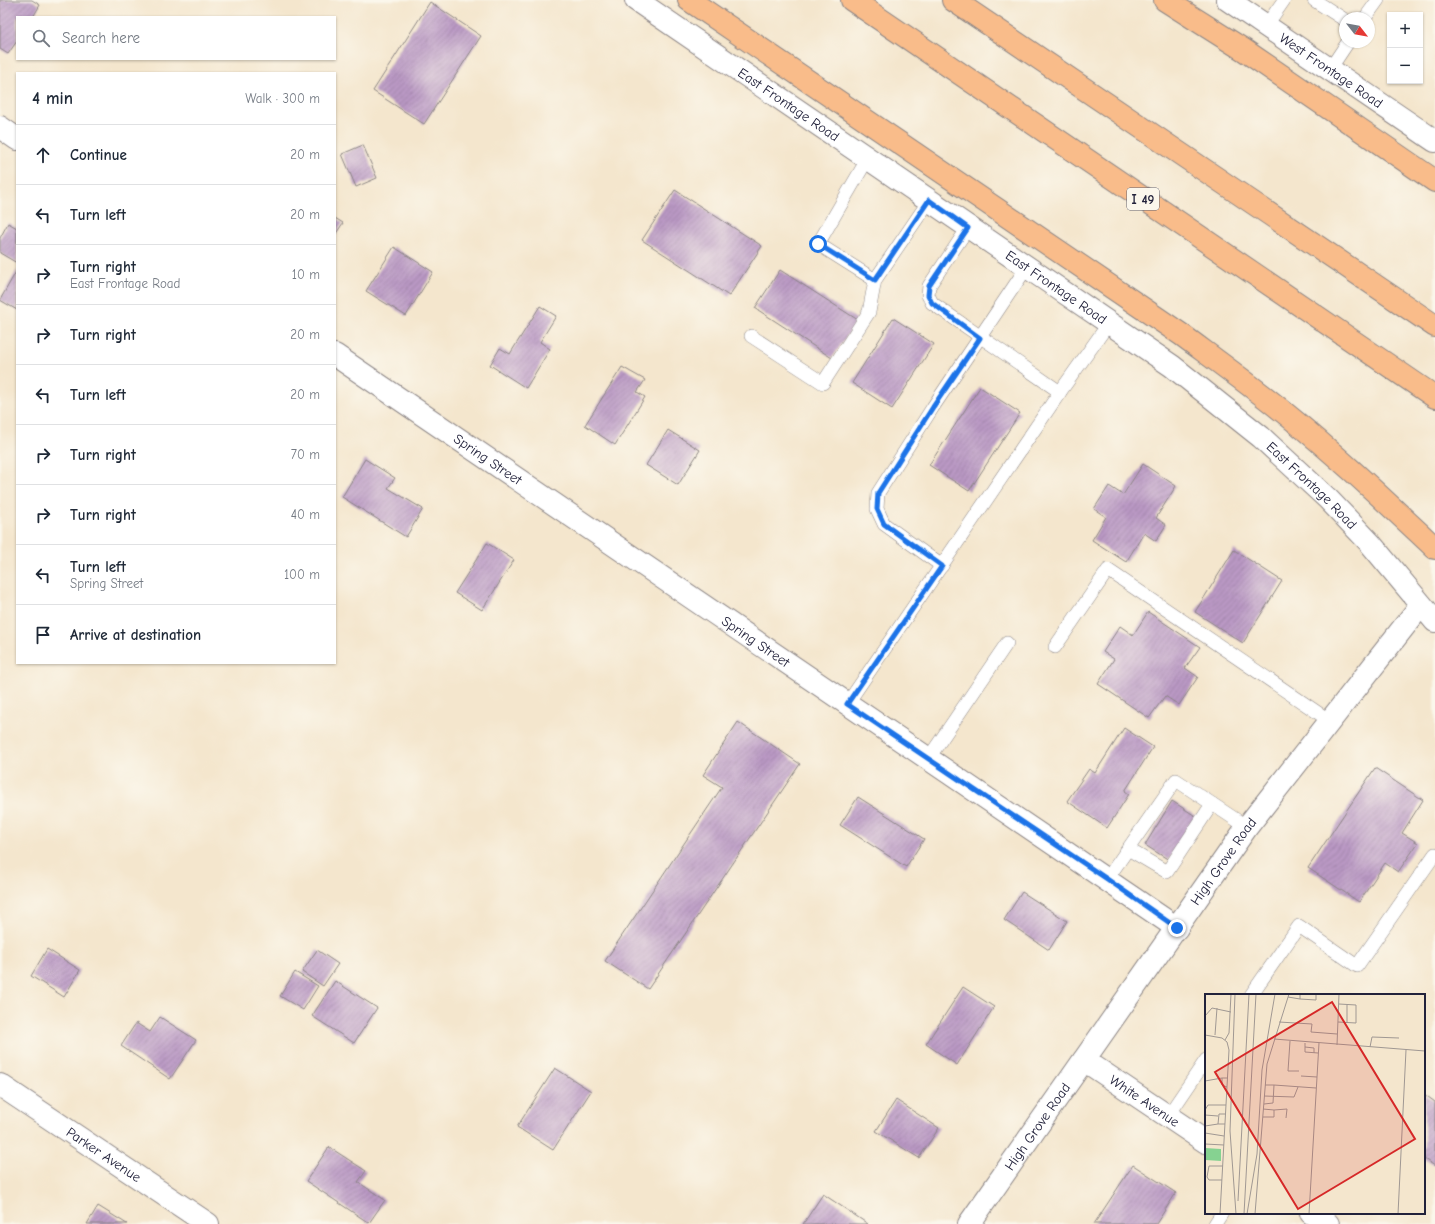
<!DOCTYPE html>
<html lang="en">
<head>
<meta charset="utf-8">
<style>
  body { margin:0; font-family:"Comic Neue",sans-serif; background:#f6f6f7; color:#1f2937 }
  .controls { position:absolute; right:12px; top:12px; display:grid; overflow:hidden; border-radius:0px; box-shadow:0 1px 3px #0004 }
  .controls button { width:36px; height:36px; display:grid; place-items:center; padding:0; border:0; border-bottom:1px solid #e0e1e3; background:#fff; color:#1f2937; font:20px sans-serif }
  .compass { position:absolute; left:1339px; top:12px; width:36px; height:36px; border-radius:50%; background:#fff; box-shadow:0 1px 3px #0004; rotate:121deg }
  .stop { position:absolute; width:12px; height:12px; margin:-9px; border:3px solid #1a73e8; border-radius:50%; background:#fff }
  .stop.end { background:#1a73e8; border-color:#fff; box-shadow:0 1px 4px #0008 }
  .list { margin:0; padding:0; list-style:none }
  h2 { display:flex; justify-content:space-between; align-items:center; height:52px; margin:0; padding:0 16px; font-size:17px }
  h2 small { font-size:13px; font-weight:400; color:#747a83 }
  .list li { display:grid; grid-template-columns:26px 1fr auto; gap:12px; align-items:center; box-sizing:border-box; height:60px; padding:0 16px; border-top:1px solid #e0e1e3 }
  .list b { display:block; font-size:15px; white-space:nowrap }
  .list p { margin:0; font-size:13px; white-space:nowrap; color:#747a83 }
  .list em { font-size:13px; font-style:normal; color:#747a83 }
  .icon { flex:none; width:22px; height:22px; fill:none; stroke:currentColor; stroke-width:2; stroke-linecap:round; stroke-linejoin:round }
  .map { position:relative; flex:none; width:1435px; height:1224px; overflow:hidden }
  .search { position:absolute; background:#fff; box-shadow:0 1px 3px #0004; left:16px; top:16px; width:320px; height:44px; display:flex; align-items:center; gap:10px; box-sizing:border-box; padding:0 14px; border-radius:0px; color:#747a83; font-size:15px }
  .panel { position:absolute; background:#fff; box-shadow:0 1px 3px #0004; left:16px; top:72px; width:320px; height:592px; border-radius:0px }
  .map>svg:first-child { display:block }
  .building { fill:url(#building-hatch) }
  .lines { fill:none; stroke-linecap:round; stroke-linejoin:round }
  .service-casing { stroke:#8b8484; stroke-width:14 }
  .minor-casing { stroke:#8b8484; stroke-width:24 }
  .tertiary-casing { stroke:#8b8484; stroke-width:24 }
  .motorway-casing { stroke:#8b8484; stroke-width:24 }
  .service { stroke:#fff; stroke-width:13 }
  .minor { stroke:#fff; stroke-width:22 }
  .tertiary { stroke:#fff; stroke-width:22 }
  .motorway { stroke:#f9bc8a; stroke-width:22 }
  .route { stroke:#1a73e8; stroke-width:5 }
  .labels { text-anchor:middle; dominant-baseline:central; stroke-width:3; stroke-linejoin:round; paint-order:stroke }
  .shield { fill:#fbf7ec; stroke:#636270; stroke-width:1 }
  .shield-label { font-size:13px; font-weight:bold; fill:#22223b }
  .street-label { font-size:14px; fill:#22223b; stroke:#fbf7ec }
  .inset-road { fill:none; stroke:#a09893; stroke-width:1 }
  .view { fill:#d62828; fill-opacity:0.15; stroke:#d62828; stroke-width:2 }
  .inset-edge { fill:none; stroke:#22223b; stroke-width:2 }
</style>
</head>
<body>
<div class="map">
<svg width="1435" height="1224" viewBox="0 0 1435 1224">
  <defs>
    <pattern id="building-hatch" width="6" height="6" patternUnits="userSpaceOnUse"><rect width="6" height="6" fill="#ba99c4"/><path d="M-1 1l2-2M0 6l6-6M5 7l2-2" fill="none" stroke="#977ca0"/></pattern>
  </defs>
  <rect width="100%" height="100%" fill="#fbf7ec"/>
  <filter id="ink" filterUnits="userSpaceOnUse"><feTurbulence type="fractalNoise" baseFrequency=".025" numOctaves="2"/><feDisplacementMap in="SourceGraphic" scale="8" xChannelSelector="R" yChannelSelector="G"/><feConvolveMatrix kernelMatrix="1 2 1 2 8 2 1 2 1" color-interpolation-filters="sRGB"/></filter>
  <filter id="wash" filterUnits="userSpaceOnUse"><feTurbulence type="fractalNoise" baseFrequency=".012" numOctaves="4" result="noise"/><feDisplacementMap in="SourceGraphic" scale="16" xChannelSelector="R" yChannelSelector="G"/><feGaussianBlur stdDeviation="0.9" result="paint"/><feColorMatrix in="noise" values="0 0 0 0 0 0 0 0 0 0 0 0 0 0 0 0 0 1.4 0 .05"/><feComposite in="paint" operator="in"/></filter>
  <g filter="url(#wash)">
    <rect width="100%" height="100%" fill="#f4e6cd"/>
    <g id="blocks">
      <g class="building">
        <polygon points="0,0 32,0 40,5 33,17 17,17 17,41 8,54 0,49"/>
        <polygon points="430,2 481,36 424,124 373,91"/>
        <polygon points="363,145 377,178 356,187 342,154"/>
        <polygon points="675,190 762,246 729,296 642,240"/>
        <polygon points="335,218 343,223 335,235"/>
        <polygon points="8,223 17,228 17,263 0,253 0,238"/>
        <polygon points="394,247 433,272 406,316 366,291"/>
        <polygon points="17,270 17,310 0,300"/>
        <polygon points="780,270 858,320 832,358 755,308"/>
        <polygon points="540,306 556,316 540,342 550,349 526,388 490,365 500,348 510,354"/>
        <polygon points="893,318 934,344 892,409 852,383"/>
        <polygon points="622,367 645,380 637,392 645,397 615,445 585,425"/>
        <polygon points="980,387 1020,413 969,491 929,465"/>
        <polygon points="668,430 700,450 678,485 646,465"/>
        <polygon points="365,459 395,478 388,488 423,509 406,537 342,497"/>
        <polygon points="1143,464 1176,486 1156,518 1166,525 1156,541 1144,533 1126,562 1092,540 1106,517 1094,509 1109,486 1123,495"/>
        <polygon points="487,543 514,560 482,610 455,593"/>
        <polygon points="1234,550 1282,581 1243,643 1195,612"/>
        <polygon points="1148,612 1200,647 1185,668 1198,677 1179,705 1165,696 1149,718 1098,684 1114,659 1103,652 1120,626 1133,635"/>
        <polygon points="738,722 800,764 648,989 605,961 722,787 703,775"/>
        <polygon points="1124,728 1153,747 1125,791 1129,794 1107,828 1067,801 1089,769 1095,773"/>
        <polygon points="1375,768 1423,800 1402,833 1418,843 1398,872 1385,863 1359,902 1308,868"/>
        <polygon points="858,797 924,839 906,867 840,825"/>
        <polygon points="1172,801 1197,817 1169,860 1145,845"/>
        <polygon points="1022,892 1067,921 1049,950 1004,920"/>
        <polygon points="47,949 80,970 64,997 31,976"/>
        <polygon points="317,950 338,964 323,986 302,972"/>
        <polygon points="295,972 318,986 303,1010 280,996"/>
        <polygon points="335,981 377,1008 354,1043 312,1016"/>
        <polygon points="963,987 994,1007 957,1065 926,1044"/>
        <polygon points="160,1017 196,1040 170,1079 121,1046 136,1023 150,1032"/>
        <polygon points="555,1068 591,1091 553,1150 517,1127"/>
        <polygon points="1424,1094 1435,1102 1435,1166 1424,1159"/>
        <polygon points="896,1100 939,1128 919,1158 876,1131"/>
        <polygon points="329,1147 366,1171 358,1182 385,1200 369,1223 306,1181"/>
        <polygon points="1133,1165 1176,1193 1156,1224 1094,1224"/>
        <polygon points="823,1194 868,1224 803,1224"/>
        <polygon points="98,1206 127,1224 87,1224"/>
      </g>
    </g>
  </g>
  <g filter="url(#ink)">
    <use href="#blocks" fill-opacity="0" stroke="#8b8484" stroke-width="1"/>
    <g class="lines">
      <defs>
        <g id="service">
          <polyline points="1314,0 1345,20"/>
          <polyline points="1365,18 1378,0"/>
          <polyline points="1266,26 1284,0"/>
          <polyline points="1330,69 1348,42"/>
          <polyline points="868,158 818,244 875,280 929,201"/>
          <polyline points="968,228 929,286 928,295 932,303 1060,392 1109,323"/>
          <polyline points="751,336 823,383 869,312 875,280"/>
          <polyline points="942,566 884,524 877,509 878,493 933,407 1027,267"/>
          <polyline points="1055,647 1108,570 1330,721"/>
          <polyline points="847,704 1060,392"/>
          <polyline points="928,759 1007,643"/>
          <polyline points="1128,849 1167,872 1212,804"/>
          <polyline points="1107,879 1176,780 1247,827"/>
          <polyline points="1251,995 1299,926 1357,966 1435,854"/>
          <polyline points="1168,1116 1206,1060"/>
          <polyline points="1215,1224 1222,1213"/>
        </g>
        <g id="minor">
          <polyline points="0,127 17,139"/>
          <path id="s1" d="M 335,355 L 1177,928"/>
          <path id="s2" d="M 1084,1060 L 1206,1142"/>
          <path id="s3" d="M 0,1085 L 208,1224"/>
          <polyline points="1311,1213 1328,1224"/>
          <path id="s4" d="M 969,1224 L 1247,827 L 1421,605"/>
        </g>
        <g id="tertiary">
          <path id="s5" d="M 636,0 L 1172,366 L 1261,437 L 1328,499 L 1370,543 L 1435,621"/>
          <path id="s6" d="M 1228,0 L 1435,141"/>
        </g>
        <g id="motorway">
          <path d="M 689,0 L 1182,335 C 1217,361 1252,386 1286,414 C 1338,456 1386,502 1435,548"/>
          <polyline points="852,0 1435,397"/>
          <polyline points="953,0 1435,326"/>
          <polyline points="1165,0 1244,50 1435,181"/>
        </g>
      </defs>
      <use href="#service" class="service-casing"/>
      <use href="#minor" class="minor-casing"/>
      <use href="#tertiary" class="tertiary-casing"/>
      <use href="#motorway" class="motorway-casing"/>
      <use href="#service" class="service"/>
      <use href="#minor" class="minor"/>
      <use href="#tertiary" class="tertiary"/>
      <use href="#motorway" class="motorway"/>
    </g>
  </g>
  <g class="lines" filter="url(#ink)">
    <polyline class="route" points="818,244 875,280 929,200 968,228 929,286 928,295 932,303 980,338 933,407 878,493 877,509 884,524 942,566 847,704 1107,879 1177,928"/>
  </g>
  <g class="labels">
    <rect class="shield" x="1127" y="188" width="32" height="22" rx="3"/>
    <g class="shield-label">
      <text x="1143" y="199">I 49</text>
    </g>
    <g class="street-label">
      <text stroke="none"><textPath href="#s6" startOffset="125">West Frontage Road</textPath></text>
      <text stroke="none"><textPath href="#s5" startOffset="185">East Frontage Road</textPath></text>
      <text stroke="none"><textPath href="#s5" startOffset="509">East Frontage Road</textPath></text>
      <text stroke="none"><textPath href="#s1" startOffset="185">Spring Street</textPath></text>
      <text stroke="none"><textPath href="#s5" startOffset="833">East Frontage Road</textPath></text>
      <text stroke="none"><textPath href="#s1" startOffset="509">Spring Street</textPath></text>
      <text stroke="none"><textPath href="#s4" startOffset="443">High Grove Road</textPath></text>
      <text stroke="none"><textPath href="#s2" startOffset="73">White Avenue</textPath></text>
      <text stroke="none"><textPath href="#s4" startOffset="119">High Grove Road</textPath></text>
      <text stroke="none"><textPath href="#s3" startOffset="125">Parker Avenue</textPath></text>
    </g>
  </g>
  <g transform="translate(1205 994)">
    <rect width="220" height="220" fill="#f4e6cd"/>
    <path d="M 0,154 L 16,155 L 16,167 L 0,166 Z" fill="#86d291"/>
    <path class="inset-road" d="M 30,0 L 25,137 L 31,220M 95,0 L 95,5 L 111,6 L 111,0M 140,0 L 153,0M 83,3 L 95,5M 0,22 L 7,14 L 26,18M 74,28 L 107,30 L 106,38 L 132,40M 133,28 L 151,29 L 151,11 L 134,10M 142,29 L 142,11M 0,41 L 17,44 L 22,48 L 24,56 L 15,220M 10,41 L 12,14M 69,45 L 220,57M 20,46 L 24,39 L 26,0M 85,47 L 83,77 L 94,77M 100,49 L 100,58 L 113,59M 132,51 L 134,0M 100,53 L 109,54 L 109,59M 165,53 L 167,43 L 194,44M 96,82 L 112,83M 0,87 L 17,84M 69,91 L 111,94M 22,93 L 17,91 L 17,84 L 23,84M 59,102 L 89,103 L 93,93M 59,110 L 68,109 L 69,91 L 60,91M 0,116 L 3,111 L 21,111M 69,116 L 82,115 L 81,124M 0,121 L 13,122M 58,123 L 69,123 L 69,116 L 58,115M 20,130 L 13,130 L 14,120 L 21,120M 0,132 L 13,130M 0,139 L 19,142M 0,150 L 19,151M 17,186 L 4,186 L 2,183 L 4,172 L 18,172M 33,207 L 44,0M 39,220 L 51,0M 42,220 L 52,160 L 57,76 L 70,0M 50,220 L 62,70 L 84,0M 104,220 L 114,49M 193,220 L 201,56"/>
    <path class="view" d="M 127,8 L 210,145 L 93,215 L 10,78 Z"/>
    <rect width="220" height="220" class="inset-edge"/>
  </g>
</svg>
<div class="controls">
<button>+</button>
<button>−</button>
</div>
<svg class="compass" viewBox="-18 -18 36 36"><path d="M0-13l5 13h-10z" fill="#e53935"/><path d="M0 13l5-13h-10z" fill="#747a83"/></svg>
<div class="stop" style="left:818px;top:244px"></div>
<div class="stop end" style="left:1177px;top:928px"></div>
<div class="search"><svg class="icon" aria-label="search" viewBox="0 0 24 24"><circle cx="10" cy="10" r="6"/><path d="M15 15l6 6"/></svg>Search here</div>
<section class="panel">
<h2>4 min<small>Walk · 300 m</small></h2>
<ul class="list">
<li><svg class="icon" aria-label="ahead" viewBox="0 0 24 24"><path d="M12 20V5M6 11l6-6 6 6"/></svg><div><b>Continue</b></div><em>20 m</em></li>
<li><svg class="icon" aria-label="left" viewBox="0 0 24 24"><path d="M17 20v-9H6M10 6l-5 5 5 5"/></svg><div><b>Turn left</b></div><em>20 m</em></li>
<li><svg class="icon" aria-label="right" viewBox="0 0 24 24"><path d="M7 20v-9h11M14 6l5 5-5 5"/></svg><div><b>Turn right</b><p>East Frontage Road</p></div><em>10 m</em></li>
<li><svg class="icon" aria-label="right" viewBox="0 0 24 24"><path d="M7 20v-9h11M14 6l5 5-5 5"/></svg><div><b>Turn right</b></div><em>20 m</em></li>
<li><svg class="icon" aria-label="left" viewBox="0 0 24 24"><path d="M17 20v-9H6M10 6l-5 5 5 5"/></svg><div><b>Turn left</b></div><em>20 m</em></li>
<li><svg class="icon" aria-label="right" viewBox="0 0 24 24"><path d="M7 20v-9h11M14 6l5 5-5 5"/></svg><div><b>Turn right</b></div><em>70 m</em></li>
<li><svg class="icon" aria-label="right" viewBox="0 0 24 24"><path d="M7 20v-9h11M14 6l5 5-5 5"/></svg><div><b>Turn right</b></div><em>40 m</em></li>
<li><svg class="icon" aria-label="left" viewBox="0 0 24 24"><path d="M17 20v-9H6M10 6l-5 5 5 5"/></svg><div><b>Turn left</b><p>Spring Street</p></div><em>100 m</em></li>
<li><svg class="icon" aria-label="arrive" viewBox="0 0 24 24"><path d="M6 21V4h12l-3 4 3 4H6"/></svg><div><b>Arrive at destination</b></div></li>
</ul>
</section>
</div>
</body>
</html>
